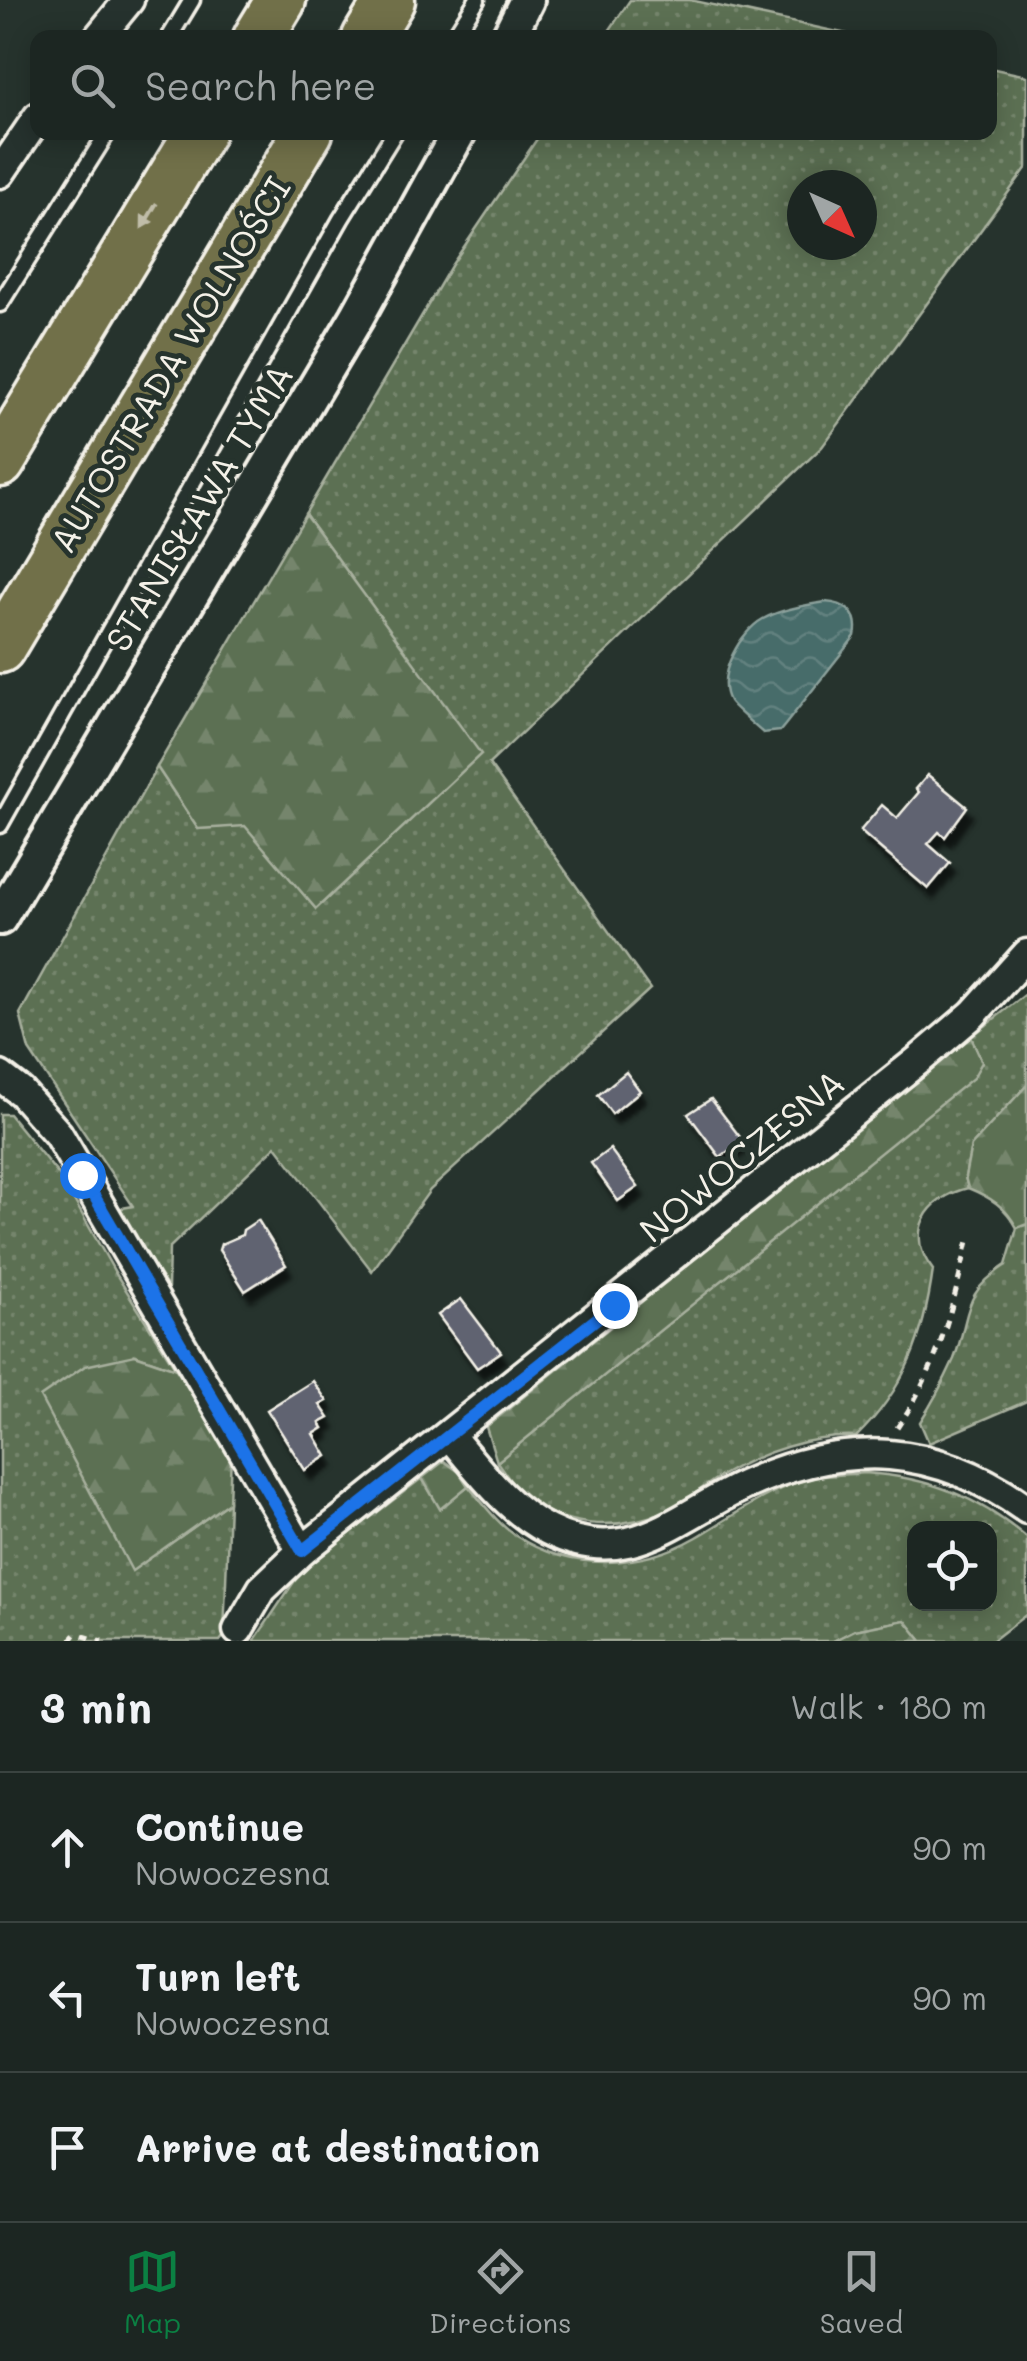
<!DOCTYPE html>
<html lang="en">
<head>
<meta charset="utf-8">
<style>
  body { margin:0; font-family:Mali,sans-serif; background:#29322f; color:#f1f3f6 }
  .controls { position:absolute; right:30px; bottom:30px; display:grid; overflow:hidden; border-radius:20px; box-shadow:0 5px 25px #0003 }
  .controls button { width:90px; height:90px; display:grid; place-items:center; padding:0; border:0; border-bottom:2px solid #3a4340; background:#1c2622; color:#f1f3f6; font:50px sans-serif }
  .compass { position:absolute; left:787px; top:170px; width:90px; height:90px; border-radius:50%; background:#1c2622; box-shadow:0 5px 25px #0003; rotate:135deg }
  .stop { position:absolute; width:30px; height:30px; margin:-22px; border:8px solid #1a73e8; border-radius:50%; background:#fff }
  .stop.end { background:#1a73e8; border-color:#fff; box-shadow:0 2px 10px #0008 }
  .list { margin:0; padding:0; list-style:none }
  h2 { display:flex; justify-content:space-between; align-items:center; height:130px; margin:0; padding:0 40px; font-size:42px }
  h2 small { font-size:32px; font-weight:400; color:#a0a5a5 }
  .list li { display:grid; grid-template-columns:65px 1fr auto; gap:30px; align-items:center; box-sizing:border-box; height:150px; padding:0 40px; border-top:2px solid #3a4340 }
  .list b { display:block; font-size:38px; white-space:nowrap }
  .list p { margin:0; font-size:32px; white-space:nowrap; color:#a0a5a5 }
  .list em { font-size:32px; font-style:normal; color:#a0a5a5 }
  .icon { flex:none; width:55px; height:55px; fill:none; stroke:currentColor; stroke-width:2; stroke-linecap:round; stroke-linejoin:round }
  .map { position:relative; flex:none; width:1027px; height:1641px; overflow:hidden }
  .search { position:absolute; background:#1c2622; box-shadow:0 5px 25px #0003; left:30px; right:30px; top:30px; height:110px; display:flex; align-items:center; gap:25px; box-sizing:border-box; padding:0 35px; border-radius:20px; color:#a0a5a5; font-size:38px }
  .sheet { height:580px; background:#1c2622 }
  nav { display:flex; justify-content:space-around; align-items:center; box-sizing:border-box; height:140px; border-top:2px solid #3a4340; background:#1c2622; font-size:28px; color:#a0a5a5 }
  nav a { display:grid; justify-items:center; gap:5px }
  nav .on { color:#0b8043 }
  .map>svg:first-child { display:block }
  .grass { fill:url(#grass-dots); stroke:#a8b09e; stroke-width:2.5; fill-rule:evenodd }
  .forest { fill:url(#forest-firs); stroke:#a8b09e; stroke-width:2.5 }
  .water { fill:url(#water-waves); stroke:#8ca19c; stroke-width:2.5 }
  .building { fill:#616471; stroke:#f4f1e8; stroke-width:2.5; filter:url(#shadow) }
  .lines { fill:none; stroke-linecap:round; stroke-linejoin:round }
  .service-casing { stroke:#f4f1e8; stroke-width:21 }
  .minor-casing { stroke:#f4f1e8; stroke-width:35 }
  .tertiary-casing { stroke:#f4f1e8; stroke-width:40 }
  .motorway-casing { stroke:#f4f1e8; stroke-width:55 }
  .path { stroke:#f4f1e8; stroke-width:5; stroke-dasharray:8 8; stroke-linecap:butt }
  .service { stroke:#26332d; stroke-width:14 }
  .minor { stroke:#26332d; stroke-width:28 }
  .tertiary { stroke:#26332d; stroke-width:32 }
  .motorway { stroke:#71704a; stroke-width:48 }
  .oneway { fill:#c0bda9 }
  .route { stroke:#1a73e8; stroke-width:12 }
  .labels { text-anchor:middle; dominant-baseline:central; stroke-width:10; stroke-linejoin:round; paint-order:stroke }
  .street-label { font-size:35px; fill:#f4f1e8; stroke:#26332d }
</style>
</head>
<body>
<div class="map">
<svg width="1027" height="1641" viewBox="0 0 1027 1641">
  <defs>
    <pattern id="grass-dots" width="8" height="8" patternUnits="userSpaceOnUse" patternTransform="scale(2.5)"><rect width="8" height="8" fill="#5c7053"/><path d="M2 2h.1M6 6h.1" fill="none" stroke="#74856c" stroke-width="1.8" stroke-linecap="round"/></pattern>
    <pattern id="forest-firs" width="22" height="20" patternUnits="userSpaceOnUse" patternTransform="scale(2.5)"><rect width="22" height="20" fill="#5c7053"/><path d="M5 1l3.5 6h-7zM16 11l3.5 6h-7z" fill="#74856c"/></pattern>
    <pattern id="water-waves" width="16" height="10" patternUnits="userSpaceOnUse" patternTransform="scale(2.5)"><rect width="16" height="10" fill="#476c6a"/><path d="M0 5q4-4 8 0t8 0" fill="none" stroke="#62817f"/></pattern>
    <filter id="shadow"><feDropShadow dx="5.5" dy="10" stdDeviation="2.5" flood-color="#0009"/></filter>
  </defs>
  <rect width="100%" height="100%" fill="#26332d"/>
  <filter id="ink" filterUnits="userSpaceOnUse"><feTurbulence type="fractalNoise" baseFrequency=".01" numOctaves="2"/><feDisplacementMap in="SourceGraphic" scale="20" xChannelSelector="R" yChannelSelector="G"/><feConvolveMatrix kernelMatrix="1 2 1 2 8 2 1 2 1" color-interpolation-filters="sRGB"/></filter>
  <g filter="url(#ink)">
    <g class="grass">
      <polygon points="630,0 690,0 861,37 605,37"/>
      <path d="M 990,68 L 1027,76 L 1027,167 L 822,447 L 489,764 L 650,989 L 430,1190 L 372,1271 L 276,1146 L 169,1248 L 168,1288 L 117,1209 L 133,1206 L 29,1050 L 20,1014 L 157,767 L 198,829 L 245,825 L 316,909 L 480,754 L 305,514 L 451,266 L 541,133 L 990,132 ZM 802,185 L 862,185 L 862,245 L 802,245 Z"/>
      <path d="M 1027,993 L 1027,1085 L 971,1146 L 965,1177 L 968,1188 C 926,1198 904,1233 933,1270 C 924,1336 905,1390 856,1437 C 812,1435 762,1452 724,1474 C 704,1485 687,1502 666,1511 C 619,1531 560,1530 521,1493 C 512,1485 505,1472 497,1462 L 972,1078 L 982,1062 L 971,1037 Z"/>
      <polygon points="0,1114 9,1114 62,1179 116,1274 176,1369 135,1355 133,1570 229,1502 224,1636 220,1641 0,1641"/>
      <path d="M 1027,1224 L 1027,1401 L 929,1443 L 920,1422 C 933,1402 944,1381 954,1359 C 972,1313 959,1296 1006,1265 L 1017,1228 Z"/>
      <path d="M 865,1473 C 928,1477 979,1497 1027,1538 L 1027,1614 L 992,1641 L 922,1641 L 905,1620 L 855,1630 L 833,1641 L 254,1641 L 302,1570 L 422,1478 L 440,1508 L 468,1486 C 483,1503 497,1523 516,1536 C 571,1572 641,1569 697,1537 C 732,1517 764,1492 804,1480 C 823,1474 845,1475 865,1473 ZM 914,1528 L 990,1528 L 990,1604 L 914,1604 Z"/>
    </g>
    <g class="forest">
      <polygon points="305,514 481,754 316,909 245,826 198,829 157,767"/>
      <polygon points="971,1037 982,1062 973,1078 497,1462 486,1427"/>
      <path d="M 1027,1085 L 1027,1224 L 1017,1228 C 1006,1207 990,1197 968,1188 L 965,1177 L 971,1146 Z"/>
      <polygon points="135,1355 176,1369 231,1455 229,1502 132,1571 40,1397 85,1366"/>
      <polygon points="444,1461 459,1472 468,1486 440,1509 422,1478"/>
      <polygon points="905,1620 922,1641 833,1641 855,1630"/>
    </g>
    <path class="water" d="M 825,602 C 845,603 860,613 855,636 L 785,725 L 780,731 L 763,733 C 757,728 731,705 729,701 C 715,675 741,631 763,619 C 782,609 804,606 825,602 Z"/>
    <g class="building">
      <polygon points="928,775 967,807 945,837 939,832 928,844 950,863 928,889 860,831 882,805 897,818 919,792 916,789"/>
      <polygon points="626,1072 640,1091 612,1114 598,1095"/>
      <polygon points="711,1099 743,1141 720,1157 688,1114"/>
      <polygon points="610,1149 638,1187 618,1201 591,1163"/>
      <polygon points="258,1220 286,1265 245,1291 219,1250 221,1244 242,1235 243,1230"/>
      <polygon points="461,1299 501,1352 477,1368 438,1315"/>
      <polygon points="313,1381 327,1401 320,1405 329,1418 320,1423 323,1428 314,1434 327,1456 305,1470 267,1410"/>
    </g>
    <g class="lines">
      <defs>
        <g id="service">
          <polyline points="169,38 192,0"/>
          <polyline points="453,38 477,0"/>
          <polyline points="0,304 108,132"/>
          <polyline points="0,825 341,219 395,132"/>
        </g>
        <g id="minor">
          <polyline points="98,38 129,0"/>
          <polyline points="0,173 38,117"/>
          <polyline points="0,1076 21,1092 58,1134 302,1551"/>
          <path d="M 449,1435 C 478,1469 508,1510 548,1530 C 629,1571 677,1516 745,1485 C 847,1439 935,1443 1027,1509"/>
          <polyline points="238,1630 262,1589 302,1551 920,1059 973,1014 1027,954"/>
        </g>
        <g id="tertiary">
          <polyline points="508,38 527,0"/>
          <polyline points="0,918 357,317 459,132"/>
        </g>
        <g id="motorway">
          <polyline points="258,38 281,0"/>
          <polyline points="367,38 390,0"/>
          <polyline points="0,462 200,132"/>
          <polyline points="0,648 308,132"/>
        </g>
      </defs>
      <use href="#service" class="service-casing"/>
      <use href="#minor" class="minor-casing"/>
      <use href="#tertiary" class="tertiary-casing"/>
      <use href="#motorway" class="motorway-casing"/>
      <g class="path">
        <path d="M 897,1428 C 939,1366 951,1313 968,1241"/>
        <polyline points="70,1641 76,1634 102,1641"/>
      </g>
      <use href="#service" class="service"/>
      <use href="#minor" class="minor"/>
      <use href="#tertiary" class="tertiary"/>
      <use href="#motorway" class="motorway"/>
    </g>
    <defs><path id="oneway-solid" d="M-6-.8H1V-3.2L6.5 0L1 3.2V.8H-6Z" transform="scale(2.5)"/></defs>
    <use class="oneway" href="#oneway-solid" transform="translate(149 216) rotate(121)"/>
  </g>
  <g class="lines" filter="url(#ink)">
    <polyline class="route" points="82,1175 302,1551 614,1305"/>
  </g>
  <g class="labels">
    <g class="street-label">
      <text transform="translate(169 364) rotate(-59)">AUTOSTRADA WOLNOŚCI</text>
      <text transform="translate(198 507) rotate(-59)">STANISŁAWA TYMA</text>
      <text transform="translate(741 1155) rotate(-39)">NOWOCZESNA</text>
    </g>
  </g>
</svg>
<div class="controls">
<button><svg class="icon" aria-label="locate" viewBox="0 0 24 24"><circle cx="12" cy="12" r="6"/><path d="M12 2v4M12 18v4M2 12h4M18 12h4"/></svg></button>
</div>
<svg class="compass" viewBox="-18 -18 36 36"><path d="M0-13l5 13h-10z" fill="#e53935"/><path d="M0 13l5-13h-10z" fill="#a0a5a5"/></svg>
<div class="stop" style="left:82px;top:1175px"></div>
<div class="stop end" style="left:614px;top:1305px"></div>
<div class="search"><svg class="icon" aria-label="search" viewBox="0 0 24 24"><circle cx="10" cy="10" r="6"/><path d="M15 15l6 6"/></svg>Search here</div>
</div>
<section class="sheet">
<h2>3 min<small>Walk · 180 m</small></h2>
<ul class="list">
<li><svg class="icon" aria-label="ahead" viewBox="0 0 24 24"><path d="M12 20V5M6 11l6-6 6 6"/></svg><div><b>Continue</b><p>Nowoczesna</p></div><em>90 m</em></li>
<li><svg class="icon" aria-label="left" viewBox="0 0 24 24"><path d="M17 20v-9H6M10 6l-5 5 5 5"/></svg><div><b>Turn left</b><p>Nowoczesna</p></div><em>90 m</em></li>
<li><svg class="icon" aria-label="arrive" viewBox="0 0 24 24"><path d="M6 21V4h12l-3 4 3 4H6"/></svg><div><b>Arrive at destination</b></div></li>
</ul>
</section>
<nav>
<a class="on"><svg class="icon" aria-label="map" viewBox="0 0 24 24"><path d="M3 6l6-2 6 2 6-2v14l-6 2-6-2-6 2zM9 4v14M15 6v14"/></svg>Map</a>
<a><svg class="icon" aria-label="directions" viewBox="0 0 24 24"><path d="M12 3l9 9-9 9-9-9zM9 14v-3h6M13 9l2 2-2 2"/></svg>Directions</a>
<a><svg class="icon" aria-label="saved" viewBox="0 0 24 24"><path d="M7 4h10v16l-5-4-5 4z"/></svg>Saved</a>
</nav>
</body>
</html>
